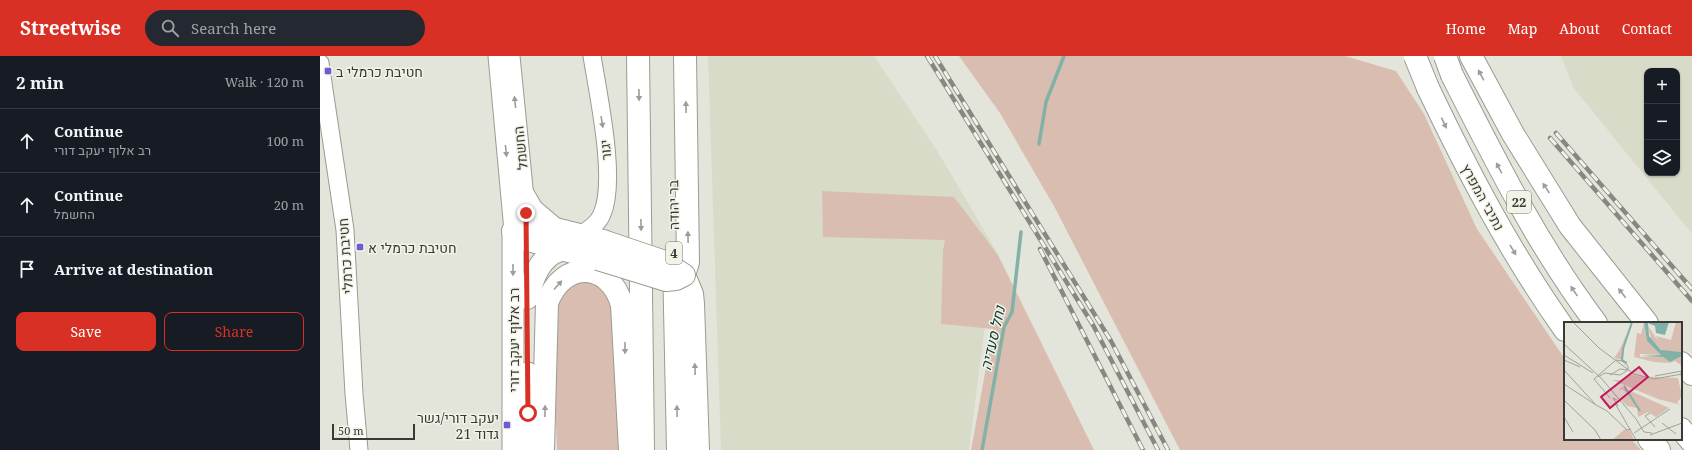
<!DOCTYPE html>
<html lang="en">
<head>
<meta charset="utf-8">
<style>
  body { margin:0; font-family:"Noto Serif",Heebo,serif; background:#242831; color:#f1f3f6 }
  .controls { position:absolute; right:12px; top:12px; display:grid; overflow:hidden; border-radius:8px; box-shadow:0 1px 3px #0004 }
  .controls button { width:36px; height:36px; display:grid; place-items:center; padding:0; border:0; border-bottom:1px solid #363941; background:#171b24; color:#f1f3f6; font:20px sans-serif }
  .scale { position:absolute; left:12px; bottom:10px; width:83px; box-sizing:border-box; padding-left:4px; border:2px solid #393a36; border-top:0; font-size:11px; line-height:14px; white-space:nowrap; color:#393a36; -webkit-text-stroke:3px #f1f3e7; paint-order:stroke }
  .stop { position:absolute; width:12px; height:12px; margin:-9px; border:3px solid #d93025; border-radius:50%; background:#fff }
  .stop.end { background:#d93025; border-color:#fff; box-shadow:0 1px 4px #0008 }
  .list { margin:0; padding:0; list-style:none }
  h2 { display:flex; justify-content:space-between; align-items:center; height:52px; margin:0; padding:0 16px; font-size:17px }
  h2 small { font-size:13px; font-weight:400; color:#9ea1a6 }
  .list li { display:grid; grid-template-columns:26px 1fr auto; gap:12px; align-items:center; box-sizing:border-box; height:64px; padding:0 16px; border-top:1px solid #363941 }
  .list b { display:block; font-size:15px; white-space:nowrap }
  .list p { margin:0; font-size:13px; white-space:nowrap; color:#9ea1a6 }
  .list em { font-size:13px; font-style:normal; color:#9ea1a6 }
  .actions { display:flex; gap:8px; padding:12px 16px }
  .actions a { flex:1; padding:9px 0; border:1px solid #d93025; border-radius:8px; text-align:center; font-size:14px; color:#d93025 }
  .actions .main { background:#d93025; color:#fff }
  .icon { flex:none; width:22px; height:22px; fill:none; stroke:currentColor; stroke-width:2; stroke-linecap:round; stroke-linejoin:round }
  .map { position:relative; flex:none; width:1372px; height:394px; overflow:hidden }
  header { display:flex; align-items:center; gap:24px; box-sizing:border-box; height:56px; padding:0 20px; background:#d93025; color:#fff }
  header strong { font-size:19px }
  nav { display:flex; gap:22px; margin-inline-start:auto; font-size:14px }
  .search { width:280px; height:36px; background:#242831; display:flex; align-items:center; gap:10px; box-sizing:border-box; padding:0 14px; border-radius:22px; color:#9ea1a6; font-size:15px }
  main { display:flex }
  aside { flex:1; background:#171b24 }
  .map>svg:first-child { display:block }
  .built { fill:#d9dbc9; fill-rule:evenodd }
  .green { fill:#dabdb1 }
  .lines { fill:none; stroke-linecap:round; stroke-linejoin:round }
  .stream { stroke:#81b1a7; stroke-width:3.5 }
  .minor-casing { stroke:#9a9b91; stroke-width:19 }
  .major-casing { stroke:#9a9b91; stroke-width:23 }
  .highway-casing { stroke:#9a9b91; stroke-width:24 }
  .minor { stroke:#fff; stroke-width:17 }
  .major { stroke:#fff; stroke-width:21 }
  .highway { stroke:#fff; stroke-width:22 }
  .rail-casing { stroke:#878881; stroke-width:4.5 }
  .rail { stroke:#f1f3e7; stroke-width:3; stroke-dasharray:9; stroke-linecap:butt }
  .highway-bridge-casing { stroke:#9a9b91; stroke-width:24; stroke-linecap:butt }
  .highway-bridge { stroke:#fff; stroke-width:22 }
  .oneway { fill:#9c9c9a }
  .route { stroke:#d93025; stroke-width:5 }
  .poi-dot { fill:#6a5cd5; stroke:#f1f3e7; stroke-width:1.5 }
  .labels { text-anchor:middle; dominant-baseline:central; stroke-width:3; stroke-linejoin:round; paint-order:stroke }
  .shield { fill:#f1f3e7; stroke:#70726b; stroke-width:1 }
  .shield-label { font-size:13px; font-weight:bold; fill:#393a36 }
  .poi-label { font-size:14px; fill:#393a36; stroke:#f1f3e7; text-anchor:start }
  .street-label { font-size:14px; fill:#393a36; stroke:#f1f3e7 }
  .water-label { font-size:15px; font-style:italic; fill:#0c3a33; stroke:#f1f3e7 }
  .inset-river { fill:none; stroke:#81b1a7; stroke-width:2 }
  .inset-road { fill:none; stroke:#a0a198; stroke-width:1 }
  .view { fill:#c2185b; fill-opacity:0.15; stroke:#c2185b; stroke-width:2 }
  .inset-edge { fill:none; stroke:#393a36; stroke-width:2 }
</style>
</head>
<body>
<header>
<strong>Streetwise</strong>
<div class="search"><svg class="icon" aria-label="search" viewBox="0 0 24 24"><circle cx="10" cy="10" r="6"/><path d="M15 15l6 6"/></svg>Search here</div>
<nav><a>Home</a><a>Map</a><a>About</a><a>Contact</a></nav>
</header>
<main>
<aside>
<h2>2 min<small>Walk · 120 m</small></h2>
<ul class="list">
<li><svg class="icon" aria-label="ahead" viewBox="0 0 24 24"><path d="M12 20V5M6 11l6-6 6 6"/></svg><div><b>Continue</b><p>רב אלוף יעקב דורי</p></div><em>100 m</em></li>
<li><svg class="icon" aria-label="ahead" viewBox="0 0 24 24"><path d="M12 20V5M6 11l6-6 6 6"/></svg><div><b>Continue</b><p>החשמל</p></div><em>20 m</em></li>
<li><svg class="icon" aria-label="arrive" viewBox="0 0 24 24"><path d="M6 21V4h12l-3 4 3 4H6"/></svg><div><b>Arrive at destination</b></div></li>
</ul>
<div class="actions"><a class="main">Save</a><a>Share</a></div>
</aside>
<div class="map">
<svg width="1372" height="394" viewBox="0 0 1372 394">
  <rect width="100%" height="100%" fill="#e4e5da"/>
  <g class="built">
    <polygon points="388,0 554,0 618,96 675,193 649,394 401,394"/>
    <path d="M 1241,0 L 1372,0 L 1372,178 L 1253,31 ZM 1327,15 L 1357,15 L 1357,117 L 1327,117 Z"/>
  </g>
  <g class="green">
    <polygon points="639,0 1025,0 1076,15 1104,58 1157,173 1245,303 1245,383 1311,383 1321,394 860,394 735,152 680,57"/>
    <polygon points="502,135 634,141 678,199 774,394 651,394 673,273 621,268 623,194 625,184 503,181"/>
    <polygon points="259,219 294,237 302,394 237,394 232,269 236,238"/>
  </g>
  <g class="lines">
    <g class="stream">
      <polyline points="719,88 726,46 744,0"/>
      <polyline points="662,394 684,271 692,256 701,176"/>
    </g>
    <defs>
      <g id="minor">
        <polyline points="177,0 193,175"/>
        <polyline points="191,0 206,152"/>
        <polyline points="0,7 25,174 34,338 39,394"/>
        <path d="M 260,179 C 269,174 278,168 282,158 C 297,124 278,38 272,0"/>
      </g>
      <g id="major">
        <polyline points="193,175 193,394"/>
        <polyline points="208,317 209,394"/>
      </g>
      <g id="highway">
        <polyline points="318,0 323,394"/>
        <polyline points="365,0 368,206 364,219 372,238 373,248 378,394"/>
        <polyline points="1151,0 1193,78 1250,170 1327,267"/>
        <path d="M 1132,19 C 1175,104 1218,190 1276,267"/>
        <path d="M 1108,32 C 1148,116 1191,198 1245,274"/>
        <polyline points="204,140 212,154 232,171"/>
        <polyline points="278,203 208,184 193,175 207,166 283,185"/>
        <polyline points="354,205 358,394"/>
        <path d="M 207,242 C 213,222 219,201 240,194"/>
        <polyline points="1361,307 1372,318"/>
        <polyline points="1361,373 1372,386"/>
        <polyline points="1329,383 1339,394"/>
        <path d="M 223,394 L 227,247 C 243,203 290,205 302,249 L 310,394"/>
      </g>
    </defs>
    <use href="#minor" class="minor-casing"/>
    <use href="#major" class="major-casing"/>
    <use href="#highway" class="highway-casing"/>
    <use href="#minor" class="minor"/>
    <use href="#major" class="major"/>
    <use href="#highway" class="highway"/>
    <defs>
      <g id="rail">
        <polyline points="607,0 773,269 838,394"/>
        <polyline points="615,0 791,285 848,394"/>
        <polyline points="1236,77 1372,233"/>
        <polyline points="1230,82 1372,245"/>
        <polyline points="720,193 823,394"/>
      </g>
    </defs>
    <use href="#rail" class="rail-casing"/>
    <use href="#rail" class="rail"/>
    <defs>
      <g id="highway-bridge">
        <polyline points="1095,0 1108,32"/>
        <polyline points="1125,0 1132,19"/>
        <polyline points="278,203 346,224 356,223 364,219 342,205 283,185"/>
      </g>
    </defs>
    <use href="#highway-bridge" class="highway-bridge-casing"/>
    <use href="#highway-bridge" class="highway-bridge"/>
  </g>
  <defs><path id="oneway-solid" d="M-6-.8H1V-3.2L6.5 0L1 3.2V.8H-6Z"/></defs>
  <g class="oneway">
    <use href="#oneway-solid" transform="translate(1161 19) rotate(-118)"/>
    <use href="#oneway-solid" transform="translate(319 39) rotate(89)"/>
    <use href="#oneway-solid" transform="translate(195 46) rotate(-96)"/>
    <use href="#oneway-solid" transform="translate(366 51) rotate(-91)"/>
    <use href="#oneway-solid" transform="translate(282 66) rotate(81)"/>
    <use href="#oneway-solid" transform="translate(1124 67) rotate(65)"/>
    <use href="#oneway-solid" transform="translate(186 95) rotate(84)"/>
    <use href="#oneway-solid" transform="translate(1179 112) rotate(-118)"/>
    <use href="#oneway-solid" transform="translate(1226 132) rotate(-123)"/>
    <use href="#oneway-solid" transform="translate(321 169) rotate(89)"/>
    <use href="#oneway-solid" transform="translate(368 181) rotate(-91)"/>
    <use href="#oneway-solid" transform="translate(1193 194) rotate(59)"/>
    <use href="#oneway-solid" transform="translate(193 214) rotate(90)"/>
    <use href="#oneway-solid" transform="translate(238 229) rotate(-48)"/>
    <use href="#oneway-solid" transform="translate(1254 235) rotate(-124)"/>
    <use href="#oneway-solid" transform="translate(1302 237) rotate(-128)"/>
    <use href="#oneway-solid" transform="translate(305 292) rotate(90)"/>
    <use href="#oneway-solid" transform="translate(375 313) rotate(-92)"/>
    <use href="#oneway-solid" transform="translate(225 355) rotate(-89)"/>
    <use href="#oneway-solid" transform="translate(357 355) rotate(-91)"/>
  </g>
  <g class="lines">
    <polyline class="route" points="206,157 208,357"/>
  </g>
  <g class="poi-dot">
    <rect x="4" y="11" width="8" height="8" rx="2"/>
    <rect x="36" y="187" width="8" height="8" rx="2"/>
    <rect x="183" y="365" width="8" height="8" rx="2"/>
  </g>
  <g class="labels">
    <g class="shield">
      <rect x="1187" y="135" width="24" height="22" rx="3"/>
      <rect x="346" y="186" width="16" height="22" rx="3"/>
    </g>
    <g class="shield-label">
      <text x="1199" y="146">22</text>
      <text x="354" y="197">4</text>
    </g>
    <g class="poi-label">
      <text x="16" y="15">חטיבת כרמלי ב</text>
      <text x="48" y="191">חטיבת כרמלי א</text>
      <text x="179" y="361" text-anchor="end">יעקב דורי/גשר<tspan x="179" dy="16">גדוד 21</tspan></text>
    </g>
    <g class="street-label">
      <text transform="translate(200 92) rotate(-96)">החשמל</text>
      <text transform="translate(285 94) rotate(-95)">יגור</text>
      <text transform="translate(1163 141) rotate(61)">נתיבי המפרץ</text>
      <text transform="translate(353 149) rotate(-91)">בר יהודה</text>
      <text transform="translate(25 200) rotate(-94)">חטיבת כרמלי</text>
      <text transform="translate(193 284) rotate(-90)">רב אלוף יעקב דורי</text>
    </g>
    <g class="water-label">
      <text transform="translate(672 282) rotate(-77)">נחל סעדיה</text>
    </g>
  </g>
  <g transform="translate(1244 266)">
    <rect width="118" height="118" fill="#e4e5da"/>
    <path d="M 68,0 L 68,4 L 61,19 L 59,38 L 50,36 L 55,29 ZM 80,0 L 83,19 L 97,33 L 76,32 L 76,35 L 99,35 L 106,40 L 118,34 L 117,43 L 111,39 L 106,41 L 90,40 L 70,35 L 73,11 L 77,12 ZM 112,0 L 118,0 L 118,30 L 99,29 L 87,17 L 84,4 L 94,19 L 92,14 L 107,18 ZM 67,52 L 73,54 L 114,56 L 118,74 L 113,81 L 117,83 L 94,77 L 48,58 L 58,58 ZM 57,65 L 60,66 L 105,86 L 92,95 L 84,90 L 74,95 L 73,86 L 63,84 L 57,78 L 64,72 L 58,67 L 55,69 ZM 61,107 L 66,109 L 70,118 L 48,118 Z" fill="#dabdb1"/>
    <path d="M 80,0 L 105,0 L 101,13 L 92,11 L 91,4 L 84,1 L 85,14 L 97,28 L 118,30 L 118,34 L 106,40 L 99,35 L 76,34 L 97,33 L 83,19 Z" fill="#81b1a7"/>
    <path class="inset-river" d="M 63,41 L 58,38 L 59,27 L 68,0M 60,64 L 76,89"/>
    <path class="inset-road" d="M 9,0 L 35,26 L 70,52 L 90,57 L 118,52M 0,22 L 37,56 L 72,97 L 80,110 L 88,111M 0,33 L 29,51M 0,38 L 16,45M 0,48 L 32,83M 117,50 L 118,63M 46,53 L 56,47 L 63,48M 91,54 L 118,49M 34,55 L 41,51 L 56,53 L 64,48 L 64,44 L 58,39 L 52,38 L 30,57 L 46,76M 0,62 L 32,83M 0,78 L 31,108 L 37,118M 53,78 L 49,76 L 54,84M 32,83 L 43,89 L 63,108 L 67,107M 52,83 L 72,118M 86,91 L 81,94 L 91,105M 0,95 L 9,110M 98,101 L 112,112M 70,111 L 106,87M 86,113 L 118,101"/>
    <path class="view" d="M 75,45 L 84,55 L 46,86 L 37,75 Z"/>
    <rect width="118" height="118" class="inset-edge"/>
  </g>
</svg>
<div class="controls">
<button>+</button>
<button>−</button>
<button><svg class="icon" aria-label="layers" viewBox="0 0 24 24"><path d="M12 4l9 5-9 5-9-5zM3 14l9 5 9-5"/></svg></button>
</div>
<div class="scale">50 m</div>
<div class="stop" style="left:208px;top:357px"></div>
<div class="stop end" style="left:206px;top:157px"></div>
</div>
</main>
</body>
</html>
